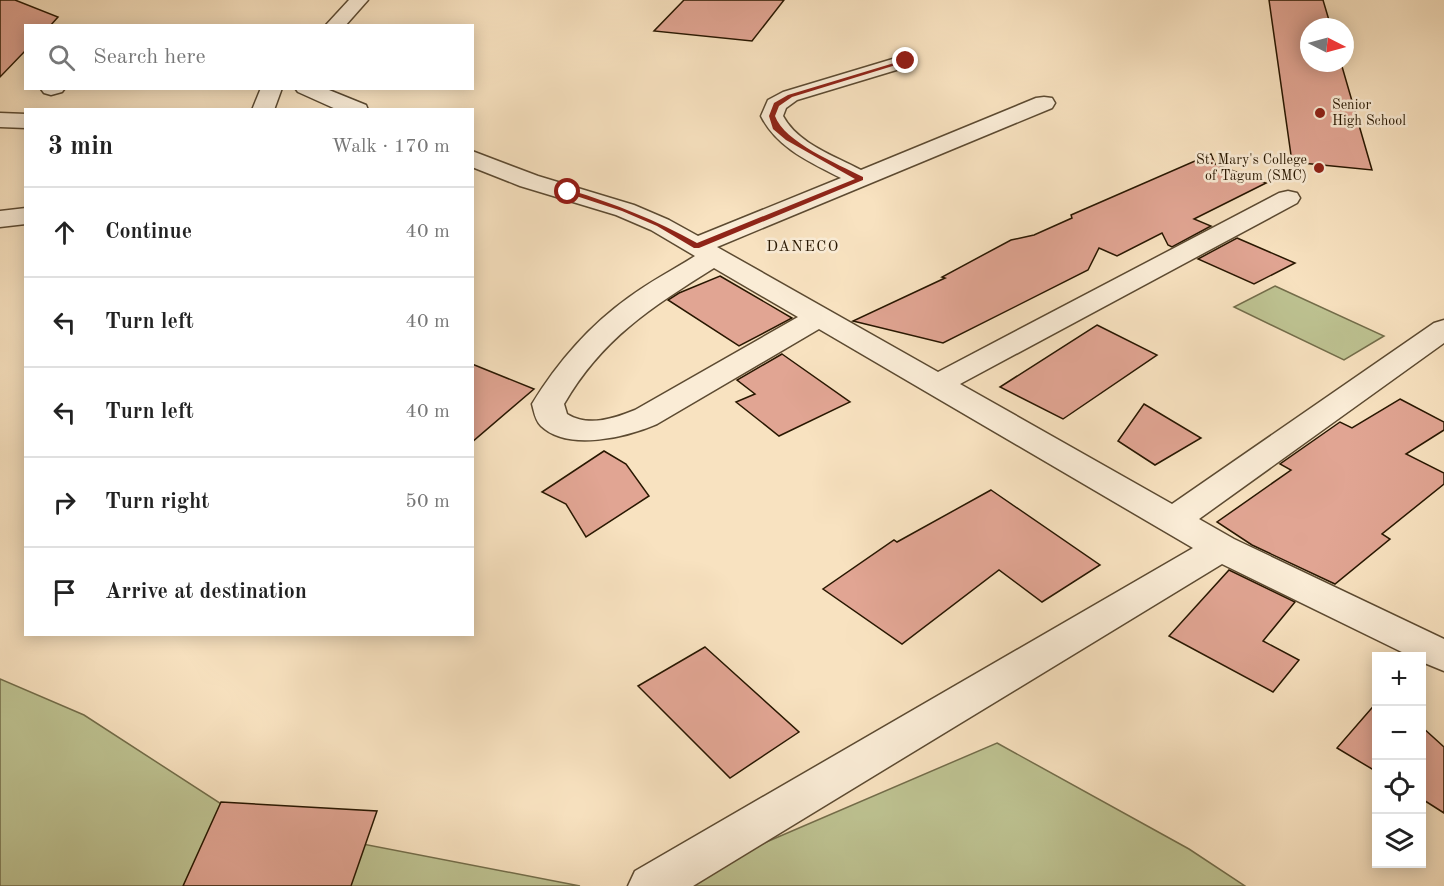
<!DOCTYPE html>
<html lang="en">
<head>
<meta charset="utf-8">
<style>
  body { margin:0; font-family:"Old Standard TT",serif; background:#f2f2f2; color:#222 }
  .controls { position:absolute; right:18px; bottom:18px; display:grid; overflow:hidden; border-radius:0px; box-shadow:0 3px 15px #0003 }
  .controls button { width:54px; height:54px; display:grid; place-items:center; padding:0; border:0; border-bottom:2px solid #e0e0e0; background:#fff; color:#222; font:30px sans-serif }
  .compass { position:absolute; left:1300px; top:18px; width:54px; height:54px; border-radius:50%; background:#fff; box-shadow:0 3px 15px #0003; rotate:96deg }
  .stop { position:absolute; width:18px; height:18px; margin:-14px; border:4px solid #8f2418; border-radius:50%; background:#fff }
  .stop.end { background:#8f2418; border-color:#fff; box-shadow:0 2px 6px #0008 }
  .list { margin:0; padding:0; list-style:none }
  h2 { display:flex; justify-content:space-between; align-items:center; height:78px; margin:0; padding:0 24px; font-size:26px }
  h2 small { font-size:20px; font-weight:400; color:#767676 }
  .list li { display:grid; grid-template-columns:39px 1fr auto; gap:18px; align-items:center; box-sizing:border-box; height:90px; padding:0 24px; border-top:2px solid #e0e0e0 }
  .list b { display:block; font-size:22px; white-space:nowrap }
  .list em { font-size:20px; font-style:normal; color:#767676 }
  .icon { flex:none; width:33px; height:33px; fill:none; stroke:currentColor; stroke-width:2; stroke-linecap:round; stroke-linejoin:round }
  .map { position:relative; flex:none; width:1444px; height:886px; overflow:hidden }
  .search { position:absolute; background:#fff; box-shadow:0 3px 15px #0003; left:24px; top:24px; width:450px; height:66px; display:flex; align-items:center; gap:15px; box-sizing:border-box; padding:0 21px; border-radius:0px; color:#767676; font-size:22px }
  .panel { position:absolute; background:#fff; box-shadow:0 3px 15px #0003; left:24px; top:108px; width:450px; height:528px; border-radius:0px }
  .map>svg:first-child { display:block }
  .green { fill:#bec392; stroke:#736d4a; stroke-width:1.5 }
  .building { fill:#e1a593; stroke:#281701; stroke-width:1.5 }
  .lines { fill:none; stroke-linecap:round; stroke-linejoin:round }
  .street-casing { stroke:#5c4a31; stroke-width:3 }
  .street { fill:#faecd6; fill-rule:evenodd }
  .route { fill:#8f2418 }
  .poi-dot { fill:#8f2418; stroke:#faecd6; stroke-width:2 }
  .labels { text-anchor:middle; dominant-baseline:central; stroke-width:5; stroke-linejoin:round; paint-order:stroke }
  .far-poi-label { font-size:14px; fill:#281701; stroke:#faecd6; text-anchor:start }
  .far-neighbourhood-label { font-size:15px; letter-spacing:1.5px; fill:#281701; stroke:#faecd6 }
</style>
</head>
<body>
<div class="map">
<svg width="1444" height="886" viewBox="0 0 1444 886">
  <rect width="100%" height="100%" fill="#f8e2c0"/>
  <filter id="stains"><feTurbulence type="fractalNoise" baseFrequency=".00333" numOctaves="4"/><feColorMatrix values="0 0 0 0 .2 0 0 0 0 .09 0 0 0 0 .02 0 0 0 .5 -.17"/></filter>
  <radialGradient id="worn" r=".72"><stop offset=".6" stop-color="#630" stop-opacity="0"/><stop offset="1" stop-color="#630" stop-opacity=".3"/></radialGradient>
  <g class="green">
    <polygon points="1275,286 1384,336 1344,360 1234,307"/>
    <polygon points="0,679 84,715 249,822 580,886 0,886"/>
    <polygon points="997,743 1189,849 1245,886 664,886"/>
  </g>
  <g class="building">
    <polygon points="0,0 15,0 58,17 50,26 26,26 26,50 0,77"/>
    <polygon points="684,0 784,0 752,41 654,31"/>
    <polygon points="1269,0 1323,0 1331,27 1309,27 1309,63 1341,63 1372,170 1292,162"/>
    <polygon points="1211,154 1215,164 1266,183 1194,219 1211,226 1172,247 1168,245 1162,233 1117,256 1099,248 1088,270 943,343 853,321 945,278 942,277 1011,240 1034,235 1072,218 1071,215"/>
    <polygon points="1237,238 1295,263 1254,284 1198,259"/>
    <polygon points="720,276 792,318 739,346 668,300 679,293"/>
    <polygon points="1097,325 1157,355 1063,419 1000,387"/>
    <polygon points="782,354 850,402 779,436 736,402 755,394 737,380"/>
    <polygon points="472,364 534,389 472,442"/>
    <polygon points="1400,399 1444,422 1444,430 1406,454 1444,473 1444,484 1382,534 1390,539 1335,584 1252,545 1217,522 1291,470 1280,464 1340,422 1352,428"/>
    <polygon points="1144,404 1201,438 1155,465 1118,441"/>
    <polygon points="604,451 626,464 649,496 586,537 566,504 542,492"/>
    <polygon points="991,490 1100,565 1042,602 999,570 902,644 823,589 894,540 897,542"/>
    <polygon points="1229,570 1295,602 1263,641 1299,660 1273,692 1169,636"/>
    <polygon points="705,647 799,732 730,778 638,686"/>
    <polygon points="1377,702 1377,772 1337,748"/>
    <polygon points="1422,727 1444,747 1444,813 1422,799"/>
    <polygon points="221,802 377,811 351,886 183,886"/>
  </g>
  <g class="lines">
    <defs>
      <g id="street">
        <polygon points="349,0 368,0 345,26 325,26"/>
        <path d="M 906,55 L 913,57 L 916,61 L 913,65 L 797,100 L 786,108 L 783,116 C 798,144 835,156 861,170 L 1036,98 L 1044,97 L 1052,98 L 1055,103 L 1052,108 L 717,247 L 938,372 L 1279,193 L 1288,191 L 1297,193 L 1300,198 L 1297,203 L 960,384 L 1172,504 L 1434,323 L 1444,320 L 1444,343 L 1199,519 L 1234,539 L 1444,639 L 1444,671 L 1422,662 L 1422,656 L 1410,656 L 1222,564 L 693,886 L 628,886 L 635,871 L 1193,548 L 819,329 L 657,424 C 627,437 568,452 541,426 C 535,420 534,411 532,404 C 557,363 589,326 628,298 C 649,282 673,270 695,256 L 651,230 L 616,215 L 520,186 L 472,167 L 472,151 L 538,176 L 634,205 L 669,220 L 698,236 L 841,178 C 810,162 777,148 761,116 L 768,100 L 783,92 ZM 714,268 L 798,317 L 635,410 C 613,419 588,427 567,414 L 564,404 C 602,338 652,307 714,268 Z"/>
        <polygon points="65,88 62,92 51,95 44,93 41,89"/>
        <polygon points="261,88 282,88 274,110 252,110"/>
        <polygon points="295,88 324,88 366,105 368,110 338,110 298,92"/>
        <polygon points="0,113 26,114 26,128 0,127"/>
        <polygon points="26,208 26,224 0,227 0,211"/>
      </g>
    </defs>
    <use href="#street" class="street-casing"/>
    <use href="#street" class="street"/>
  </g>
  <path class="route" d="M 904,60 L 909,61 L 792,97 L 779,106 L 775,116 C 784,142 838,164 863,177 L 863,180 L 699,248 L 694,248 L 657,226 L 622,211 L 564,192 L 570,190 C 615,204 656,220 697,243 L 855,179 L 786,140 L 773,129 L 769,116 L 774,103 L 788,95 Z"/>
  <g class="poi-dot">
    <circle cx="1320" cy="113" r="6"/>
    <circle cx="1319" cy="168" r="6"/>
  </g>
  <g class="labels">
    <g class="far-poi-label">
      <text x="1332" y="105">Senior<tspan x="1332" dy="16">High School</tspan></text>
      <text x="1307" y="160" text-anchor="end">St. Mary's College<tspan x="1307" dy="16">of Tagum (SMC)</tspan></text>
    </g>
    <g class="far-neighbourhood-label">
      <text x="803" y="247">DANECO</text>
    </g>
  </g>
  <rect width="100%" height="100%" filter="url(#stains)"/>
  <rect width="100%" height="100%" fill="url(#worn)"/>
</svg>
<div class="controls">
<button>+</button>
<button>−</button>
<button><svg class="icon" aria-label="locate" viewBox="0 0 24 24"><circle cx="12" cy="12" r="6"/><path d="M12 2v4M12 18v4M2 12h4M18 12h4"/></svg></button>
<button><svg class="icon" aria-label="layers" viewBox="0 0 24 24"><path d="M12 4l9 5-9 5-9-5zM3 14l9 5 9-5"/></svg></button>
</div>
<svg class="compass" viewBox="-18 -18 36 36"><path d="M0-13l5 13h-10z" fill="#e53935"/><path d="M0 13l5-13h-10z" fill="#767676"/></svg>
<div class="stop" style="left:568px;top:192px"></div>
<div class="stop end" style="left:906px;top:61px"></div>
<div class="search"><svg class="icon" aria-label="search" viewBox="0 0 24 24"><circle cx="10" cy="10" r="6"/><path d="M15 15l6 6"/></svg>Search here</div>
<section class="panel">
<h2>3 min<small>Walk · 170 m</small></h2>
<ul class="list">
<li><svg class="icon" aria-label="ahead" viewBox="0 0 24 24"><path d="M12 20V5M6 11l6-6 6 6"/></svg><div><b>Continue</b></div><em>40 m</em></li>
<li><svg class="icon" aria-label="left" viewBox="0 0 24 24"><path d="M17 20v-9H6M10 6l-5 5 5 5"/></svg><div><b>Turn left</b></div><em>40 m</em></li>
<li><svg class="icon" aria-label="left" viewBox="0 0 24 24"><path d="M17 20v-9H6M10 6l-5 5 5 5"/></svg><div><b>Turn left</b></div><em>40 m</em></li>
<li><svg class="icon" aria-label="right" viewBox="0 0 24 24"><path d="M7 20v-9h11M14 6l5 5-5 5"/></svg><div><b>Turn right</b></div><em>50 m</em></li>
<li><svg class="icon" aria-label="arrive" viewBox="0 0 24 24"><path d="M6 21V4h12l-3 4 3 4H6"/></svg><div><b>Arrive at destination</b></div></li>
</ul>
</section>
</div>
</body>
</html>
